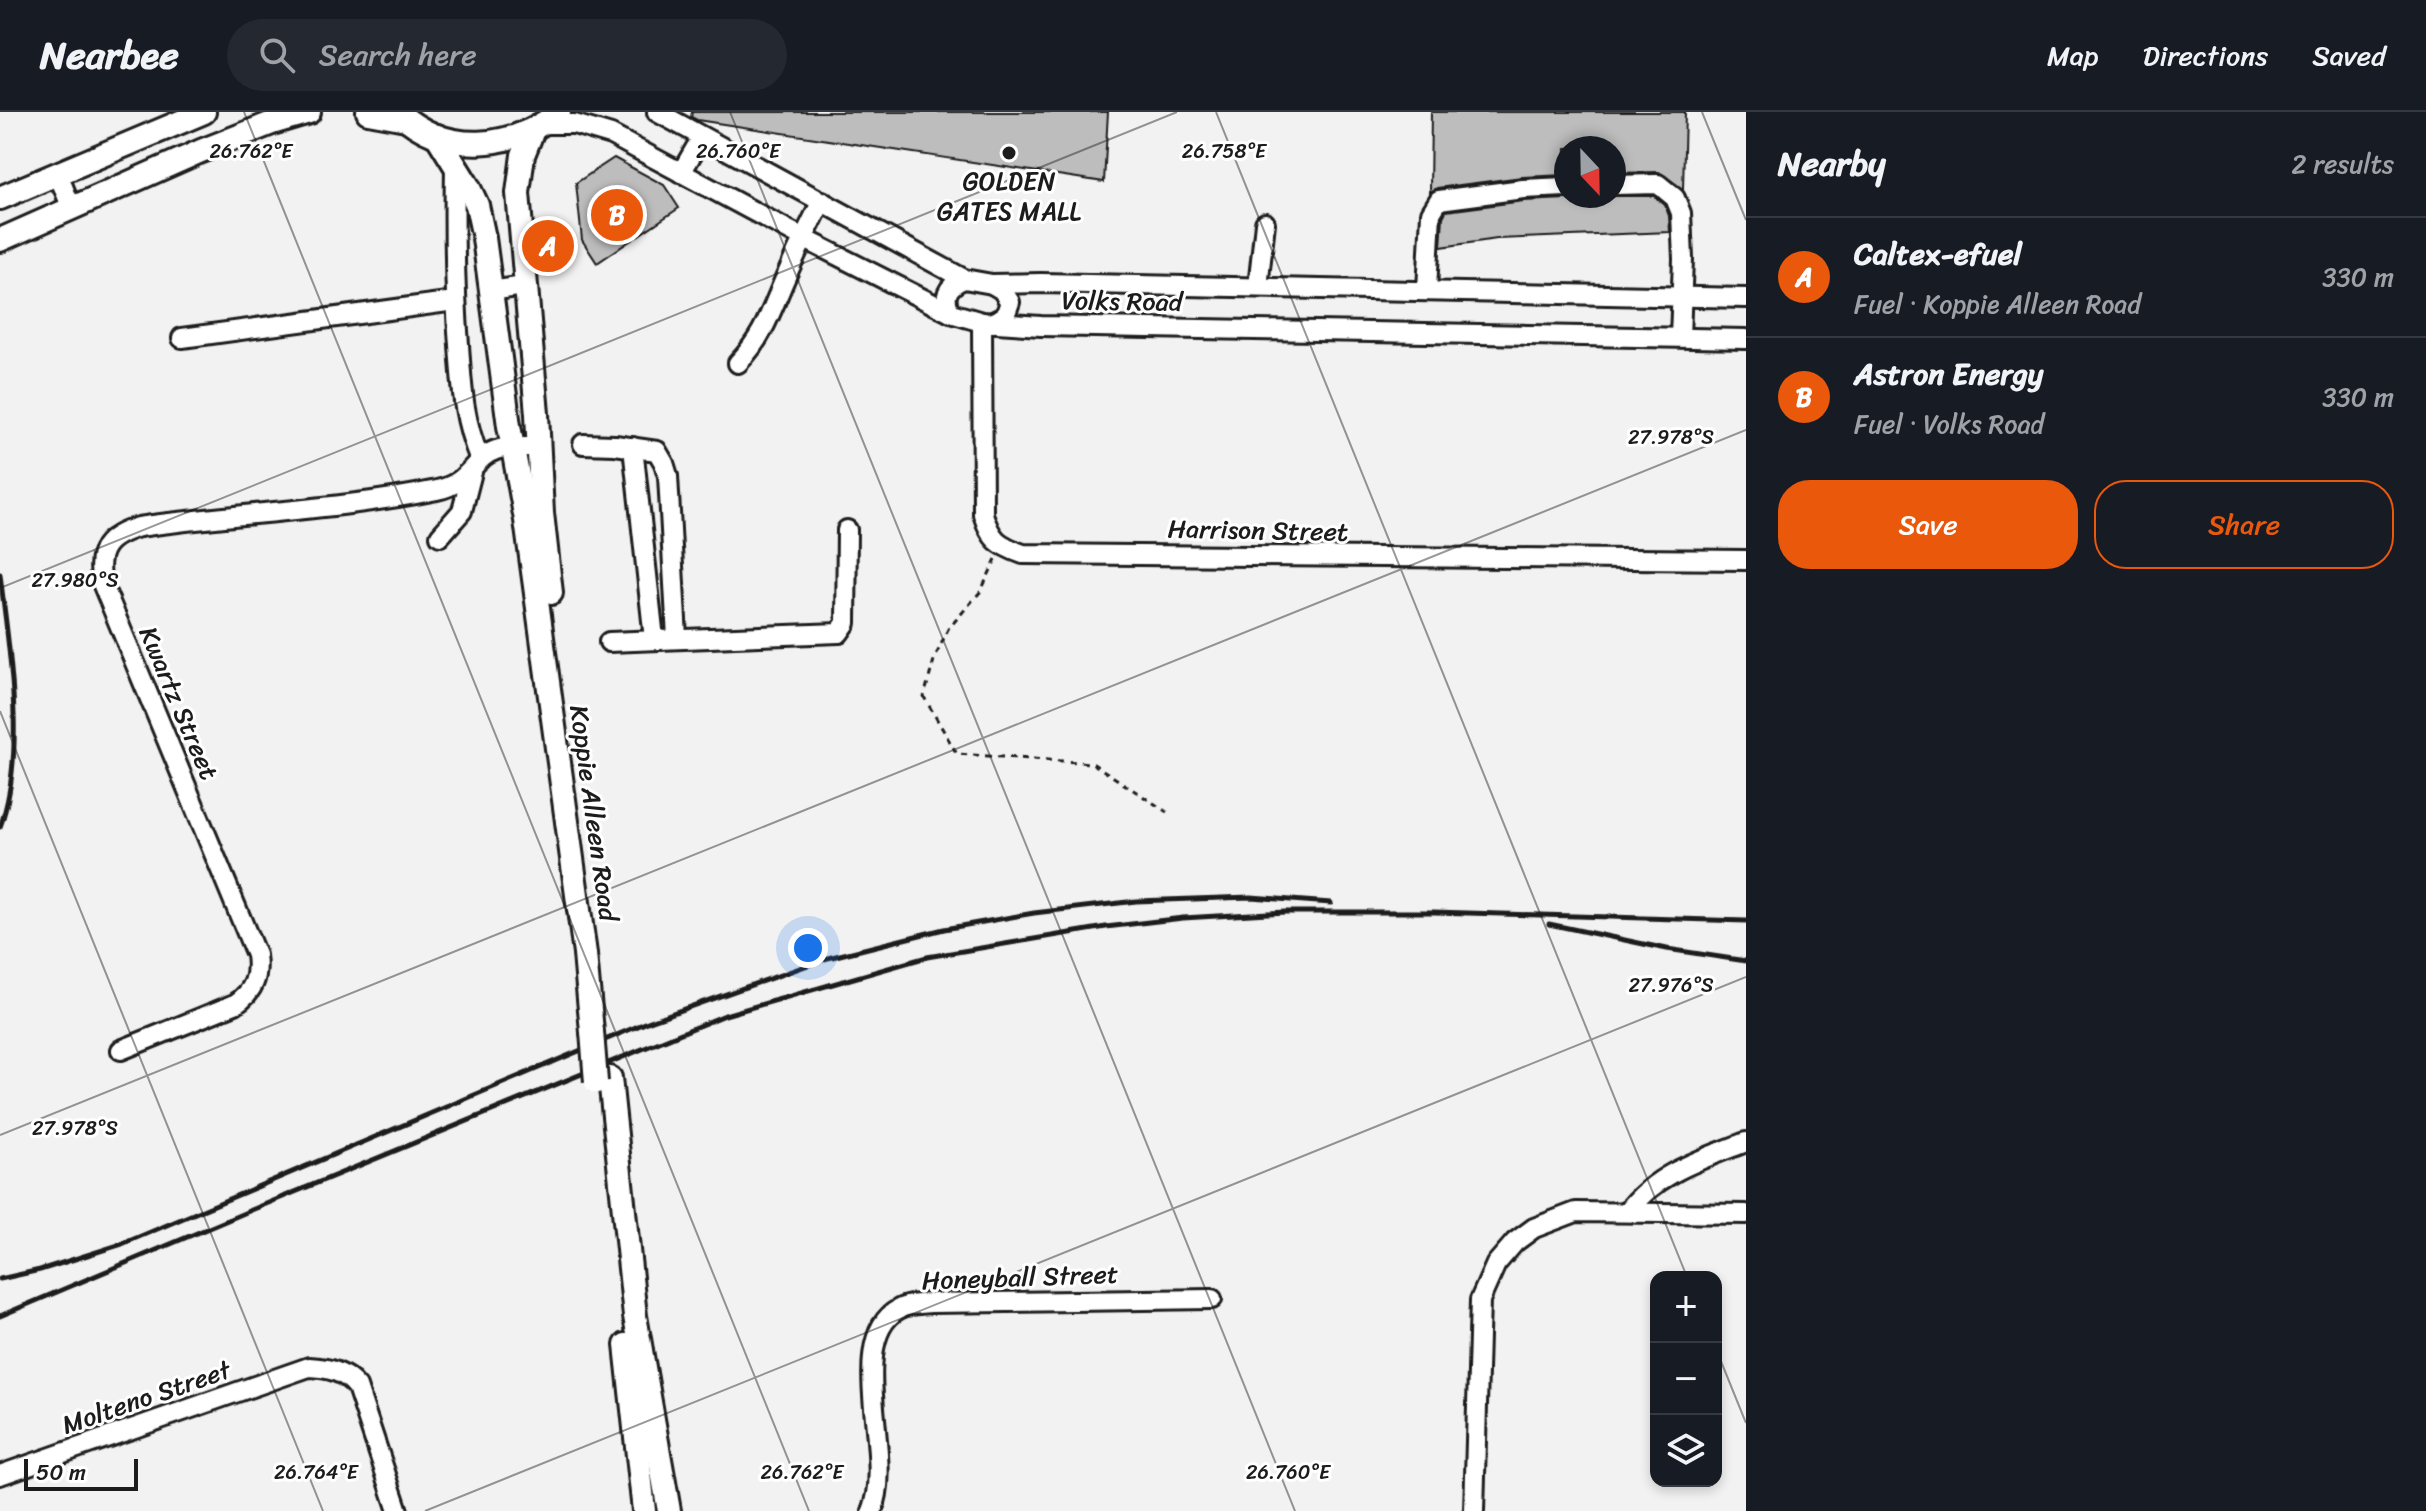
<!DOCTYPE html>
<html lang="en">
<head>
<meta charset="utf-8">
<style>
  body { margin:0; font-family:Sriracha,sans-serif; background:#242831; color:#f1f3f6 }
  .controls { position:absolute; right:24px; bottom:24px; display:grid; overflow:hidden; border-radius:16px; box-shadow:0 4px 12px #0003 }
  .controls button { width:72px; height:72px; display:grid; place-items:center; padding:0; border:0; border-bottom:2px solid #363941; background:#171b24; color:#f1f3f6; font:40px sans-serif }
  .compass { position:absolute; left:1554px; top:24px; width:72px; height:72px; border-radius:50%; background:#171b24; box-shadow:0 4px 12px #0003; rotate:158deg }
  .scale { position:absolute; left:24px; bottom:20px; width:114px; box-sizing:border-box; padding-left:8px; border:4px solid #1c1c1c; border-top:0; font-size:22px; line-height:28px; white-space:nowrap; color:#1c1c1c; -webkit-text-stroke:6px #fff; paint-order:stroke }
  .you { position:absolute; left:808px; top:836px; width:28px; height:28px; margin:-20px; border:6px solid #fff; border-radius:50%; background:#1a73e8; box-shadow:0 0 0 12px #1a73e833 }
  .badge { display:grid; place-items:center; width:52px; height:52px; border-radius:50%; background:#ea580c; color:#fff; font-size:26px; font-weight:700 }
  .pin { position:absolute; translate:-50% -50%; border:4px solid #fff; box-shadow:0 2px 8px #0006 }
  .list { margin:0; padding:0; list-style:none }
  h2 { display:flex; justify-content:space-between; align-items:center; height:104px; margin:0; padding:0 32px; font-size:34px }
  h2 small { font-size:26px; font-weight:400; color:#9ea1a6 }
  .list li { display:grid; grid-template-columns:52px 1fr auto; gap:24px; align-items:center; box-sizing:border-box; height:120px; padding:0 32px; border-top:2px solid #363941 }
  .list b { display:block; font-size:30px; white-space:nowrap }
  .list p { margin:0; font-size:26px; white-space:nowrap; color:#9ea1a6 }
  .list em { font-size:26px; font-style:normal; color:#9ea1a6 }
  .actions { display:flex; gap:16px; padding:24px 32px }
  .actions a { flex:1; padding:18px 0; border:2px solid #ea580c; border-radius:32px; text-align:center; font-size:28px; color:#ea580c }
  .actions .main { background:#ea580c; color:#fff }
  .icon { flex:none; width:44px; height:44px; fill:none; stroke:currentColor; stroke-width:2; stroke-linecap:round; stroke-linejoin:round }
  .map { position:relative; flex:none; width:1746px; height:1399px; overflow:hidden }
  header { display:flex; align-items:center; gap:48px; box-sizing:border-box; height:112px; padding:0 40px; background:#171b24; border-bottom:2px solid #363941 }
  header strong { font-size:38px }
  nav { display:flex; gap:44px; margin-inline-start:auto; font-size:28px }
  .search { width:560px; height:72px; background:#242831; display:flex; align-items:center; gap:20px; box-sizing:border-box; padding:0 28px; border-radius:44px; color:#9ea1a6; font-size:30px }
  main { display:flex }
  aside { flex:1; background:#171b24 }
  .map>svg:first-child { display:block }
  .building { fill:#bdbdbd; stroke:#1c1c1c; stroke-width:2 }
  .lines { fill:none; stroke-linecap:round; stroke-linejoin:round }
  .minor-casing { stroke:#1c1c1c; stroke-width:24 }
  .major-casing { stroke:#1c1c1c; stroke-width:28 }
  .path { stroke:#1c1c1c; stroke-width:3; stroke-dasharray:6 6; stroke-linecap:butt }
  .minor { stroke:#fff; stroke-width:18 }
  .major { stroke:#fff; stroke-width:22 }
  .rail { stroke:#1c1c1c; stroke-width:5 }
  .major-bridge-casing { stroke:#1c1c1c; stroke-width:28; stroke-linecap:butt }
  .major-bridge { stroke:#fff; stroke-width:22 }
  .ticks { fill:none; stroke:#1c1c1c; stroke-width:2; stroke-opacity:0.45 }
  .poi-dot { fill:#1c1c1c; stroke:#fff; stroke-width:3 }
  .labels { text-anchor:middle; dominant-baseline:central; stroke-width:6; stroke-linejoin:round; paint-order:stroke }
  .poi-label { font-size:26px; fill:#1c1c1c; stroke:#fff }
  .street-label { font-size:26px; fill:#1c1c1c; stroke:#fff }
  .ticks-label { font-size:20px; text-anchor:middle; fill:#1c1c1c; stroke:#fff; stroke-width:6; stroke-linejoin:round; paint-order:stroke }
</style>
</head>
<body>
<header>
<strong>Nearbee</strong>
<div class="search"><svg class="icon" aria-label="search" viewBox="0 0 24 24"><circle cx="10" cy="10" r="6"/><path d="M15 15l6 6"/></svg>Search here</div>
<nav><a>Map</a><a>Directions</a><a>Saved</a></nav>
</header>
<main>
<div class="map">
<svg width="1746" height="1399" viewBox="0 0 1746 1399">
  <rect width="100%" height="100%" fill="#f2f2f2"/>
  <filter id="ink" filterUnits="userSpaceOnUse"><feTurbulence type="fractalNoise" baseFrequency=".0125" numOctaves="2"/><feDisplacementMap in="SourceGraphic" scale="16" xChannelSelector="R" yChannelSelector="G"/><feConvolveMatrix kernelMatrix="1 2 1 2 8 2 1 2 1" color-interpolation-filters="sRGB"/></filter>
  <g filter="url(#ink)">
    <g class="building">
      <polygon points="692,0 1108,0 1104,70 697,8 691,5"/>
      <polygon points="1431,0 1685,0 1683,77 1659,60 1614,61 1614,36 1566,36 1566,63 1522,65 1437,76 1430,80"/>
      <polygon points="614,46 664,73 679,96 597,151 582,128 576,71"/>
      <polygon points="1574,84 1654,84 1665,93 1669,104 1670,120 1497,127 1441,135 1443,105 1446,99 1524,89 1567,87"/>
    </g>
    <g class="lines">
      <defs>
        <g id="minor">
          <polyline points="657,0 964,167 992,172 1041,171 1746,186"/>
          <polyline points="544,12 574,12 611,23 803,126 951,201 982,210 1041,214 1746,227"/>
          <path d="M 455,52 C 454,112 454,172 459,233 C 462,277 463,306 480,348"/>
          <polyline points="681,61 702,25"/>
          <polyline points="58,62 72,97"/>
          <polyline points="1614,73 1658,72 1675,86 1681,101 1683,147 1680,225"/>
          <polyline points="1258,175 1265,111"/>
          <polyline points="1427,178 1431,101 1439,88 1523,77 1566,75"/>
          <polyline points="490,179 525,174"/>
          <path d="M 951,201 C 942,185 947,174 964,167"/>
          <path d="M 982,210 L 983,402 C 991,428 998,433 1023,442 L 1746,448"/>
          <polyline points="991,211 1005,204 1010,190 1002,178 992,172"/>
          <polyline points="182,226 455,189"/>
          <path d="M 738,251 C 763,225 770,202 784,169 C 796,142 808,116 822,89"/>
          <polyline points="583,332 615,333 657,339 664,351 668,364 677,526"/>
          <polyline points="633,335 654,527"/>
          <polyline points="440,424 462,399 472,360"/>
          <polyline points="609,530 839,521 846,511 847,418"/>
          <path d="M 121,938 L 235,892 C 254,879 259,865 256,843 L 102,471 C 95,438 107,424 139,415 C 237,401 339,398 437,378 C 471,371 472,346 496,338 C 509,334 525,335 539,335"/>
          <path d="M 1627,1100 C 1656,1061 1702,1047 1746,1030"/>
          <path d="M 0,1363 L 309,1255 C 328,1256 344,1259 357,1275 L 398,1399"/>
          <path d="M 872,1399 C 896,1348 843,1227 899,1197 C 907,1192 921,1192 930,1191 L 1212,1187"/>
          <polyline points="1474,1399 1480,1188 1496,1152 1515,1130 1534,1116 1576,1100 1746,1102"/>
        </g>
        <g id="major">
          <polyline points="368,0 406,7"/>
          <path d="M 398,0 C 446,44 511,38 559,0"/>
          <polyline points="533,18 523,43 518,81 537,302 542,401 551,481"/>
          <polyline points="437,24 468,74 477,93 484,126 509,314 526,408 585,842 592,920"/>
          <polyline points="0,86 204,0"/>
          <polyline points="0,128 201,39 272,11 309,0"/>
          <polyline points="610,966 635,1204 669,1399"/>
          <polyline points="626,1233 644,1399"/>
        </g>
      </defs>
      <use href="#minor" class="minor-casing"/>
      <use href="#major" class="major-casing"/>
      <polyline class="path" points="996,447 981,479 948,517 934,548 924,585 957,642 1092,651 1167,700"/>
      <use href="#minor" class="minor"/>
      <use href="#major" class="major"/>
      <g class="rail">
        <path d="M 0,462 C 9,539 27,640 0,715"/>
        <polyline points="1549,812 1667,837 1746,849"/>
        <polyline points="0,1167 40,1158 122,1132 650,909 828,846 944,817 1034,801 1136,789 1251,785 1331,791"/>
        <polyline points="0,1204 249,1099 725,903 927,845 1106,815 1183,806 1285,800 1434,800 1746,809"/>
      </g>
      <defs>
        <polyline id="major-bridge" points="592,920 596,970"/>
      </defs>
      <use href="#major-bridge" class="major-bridge-casing"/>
      <use href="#major-bridge" class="major-bridge"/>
    </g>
  </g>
  <path class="ticks" d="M 244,0 L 809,1399M 730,0 L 1295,1399M 1216,0 L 1687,1165M 1702,0 L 1746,108M 0,476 L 1177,0M 0,599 L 323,1399M 0,1023 L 1746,318M 1716,1237 L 1746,1311M 425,1399 L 1746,865"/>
  <circle class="poi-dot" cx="1009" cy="41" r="8"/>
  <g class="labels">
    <g class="poi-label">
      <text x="1009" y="69">GOLDEN<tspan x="1009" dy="30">GATES MALL</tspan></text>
    </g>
    <g class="street-label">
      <text transform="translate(1122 189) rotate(1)">Volks Road</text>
      <text transform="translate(1258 418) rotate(1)">Harrison Street</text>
      <text transform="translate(179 591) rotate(67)">Kwartz Street</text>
      <text transform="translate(594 701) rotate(82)">Koppie Alleen Road</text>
      <text transform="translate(1020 1165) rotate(-2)">Honeyball Street</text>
      <text transform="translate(146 1285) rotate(-19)">Molteno Street</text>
    </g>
  </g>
  <g class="ticks-label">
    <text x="251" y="46">26.762°E</text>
    <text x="738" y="46">26.760°E</text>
    <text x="1224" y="46">26.758°E</text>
    <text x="1671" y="332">27.978°S</text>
    <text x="75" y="475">27.980°S</text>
    <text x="1671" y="880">27.976°S</text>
    <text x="75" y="1023">27.978°S</text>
    <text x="316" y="1367">26.764°E</text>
    <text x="802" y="1367">26.762°E</text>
    <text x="1288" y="1367">26.760°E</text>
  </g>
</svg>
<div class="controls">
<button>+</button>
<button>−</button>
<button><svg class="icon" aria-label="layers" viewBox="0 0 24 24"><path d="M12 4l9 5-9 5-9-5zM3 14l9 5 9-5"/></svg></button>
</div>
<svg class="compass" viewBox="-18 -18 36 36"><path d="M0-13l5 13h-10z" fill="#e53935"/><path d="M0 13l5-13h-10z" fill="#9ea1a6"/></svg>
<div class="scale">50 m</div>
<div class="you"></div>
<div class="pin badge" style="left:548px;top:134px">A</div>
<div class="pin badge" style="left:617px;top:103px">B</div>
</div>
<aside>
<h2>Nearby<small>2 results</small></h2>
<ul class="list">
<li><span class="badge">A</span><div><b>Caltex-efuel</b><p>Fuel · Koppie Alleen Road</p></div><em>330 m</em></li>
<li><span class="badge">B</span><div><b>Astron Energy</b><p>Fuel · Volks Road</p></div><em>330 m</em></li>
</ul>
<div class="actions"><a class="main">Save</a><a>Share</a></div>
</aside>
</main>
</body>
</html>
